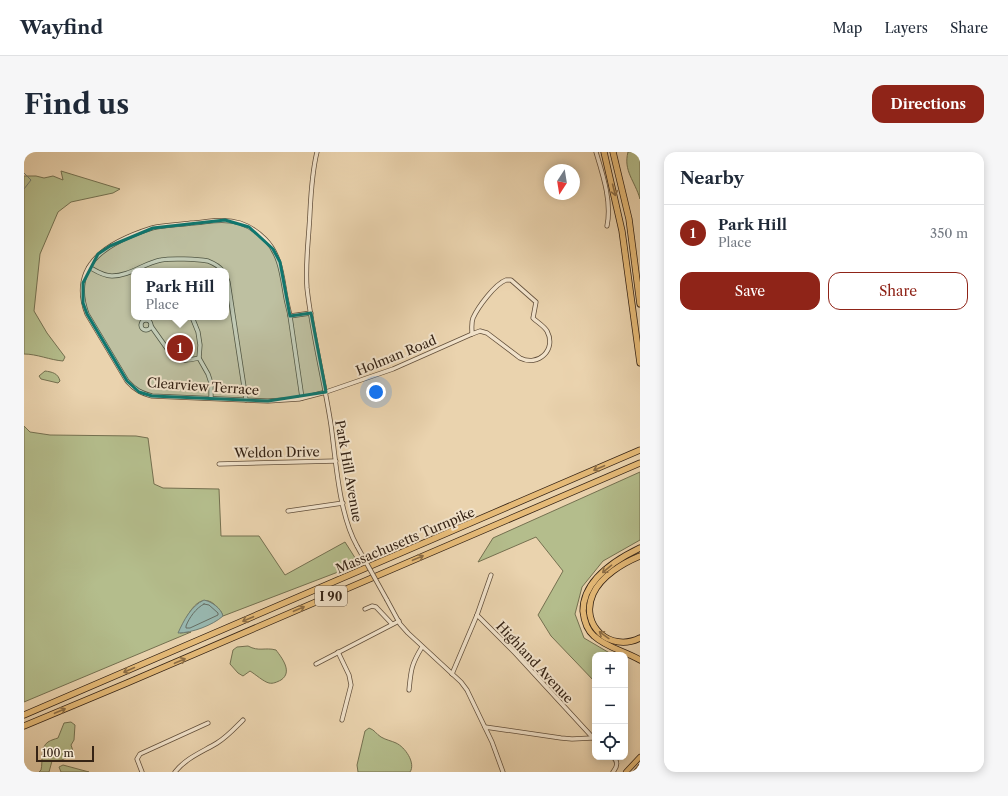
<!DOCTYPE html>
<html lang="en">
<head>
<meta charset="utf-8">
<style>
  body { margin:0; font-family:"Libre Caslon Text",serif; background:#f6f6f7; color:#1f2937 }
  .controls { position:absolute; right:12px; bottom:12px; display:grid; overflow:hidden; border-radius:8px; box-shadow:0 2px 10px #0003 }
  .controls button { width:36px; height:36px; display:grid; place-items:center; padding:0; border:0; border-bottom:1px solid #e0e1e3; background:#fff; color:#1f2937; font:20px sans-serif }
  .compass { position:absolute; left:520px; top:12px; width:36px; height:36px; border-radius:50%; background:#fff; box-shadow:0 2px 10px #0003; rotate:192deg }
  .scale { position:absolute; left:12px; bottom:10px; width:58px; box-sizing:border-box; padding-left:4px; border:2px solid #352315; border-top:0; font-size:11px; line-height:14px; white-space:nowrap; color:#352315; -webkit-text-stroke:3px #f1e2ca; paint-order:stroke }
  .you { position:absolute; left:352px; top:240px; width:14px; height:14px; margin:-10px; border:3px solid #fff; border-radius:50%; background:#1a73e8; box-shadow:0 0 0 6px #1a73e833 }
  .badge { display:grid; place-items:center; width:26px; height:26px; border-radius:50%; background:#8f2418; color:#fff; font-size:13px; font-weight:700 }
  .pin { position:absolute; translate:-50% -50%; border:2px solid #fff; box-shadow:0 1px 4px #0006 }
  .popup { position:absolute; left:107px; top:116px; width:98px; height:52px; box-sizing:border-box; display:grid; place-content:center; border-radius:8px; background:#fff; filter:drop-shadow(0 1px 3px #0005); font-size:13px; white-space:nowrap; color:#747a83 }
  .popup b { font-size:15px; color:#1f2937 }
  .popup::after { content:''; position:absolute; left:50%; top:100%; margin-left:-8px; border:8px solid transparent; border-top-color:#fff }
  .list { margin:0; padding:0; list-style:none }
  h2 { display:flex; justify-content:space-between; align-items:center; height:52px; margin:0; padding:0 16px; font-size:17px }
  h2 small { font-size:13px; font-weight:400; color:#747a83 }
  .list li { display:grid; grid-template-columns:26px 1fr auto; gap:12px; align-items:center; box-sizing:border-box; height:56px; padding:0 16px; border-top:1px solid #e0e1e3 }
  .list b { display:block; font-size:15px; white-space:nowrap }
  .list p { margin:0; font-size:13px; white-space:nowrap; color:#747a83 }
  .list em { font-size:13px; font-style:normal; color:#747a83 }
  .actions { display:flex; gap:8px; padding:12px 16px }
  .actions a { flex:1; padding:9px 0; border:1px solid #8f2418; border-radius:12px; text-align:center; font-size:14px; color:#8f2418 }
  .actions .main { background:#8f2418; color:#fff }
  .icon { flex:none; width:22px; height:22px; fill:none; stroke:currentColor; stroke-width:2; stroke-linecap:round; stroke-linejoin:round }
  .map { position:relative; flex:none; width:616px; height:620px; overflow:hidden; border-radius:12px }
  header { display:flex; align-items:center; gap:24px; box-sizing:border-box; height:56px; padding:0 20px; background:#fff; border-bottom:1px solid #e0e1e3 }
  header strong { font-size:19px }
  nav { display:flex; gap:22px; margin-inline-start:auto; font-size:14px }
  .intro { display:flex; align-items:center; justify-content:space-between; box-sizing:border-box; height:96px; padding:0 24px }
  h1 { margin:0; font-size:28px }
  .button { padding:10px 18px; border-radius:12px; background:#8f2418; color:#fff; font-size:14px; font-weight:700 }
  main { display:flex; gap:24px; padding:0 24px }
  aside { flex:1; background:#fff; border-radius:12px; box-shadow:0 2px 10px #0003 }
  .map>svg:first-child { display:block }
  .green { fill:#b4bd8c; stroke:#747050 }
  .water { fill:#98b7af; stroke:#707c71 }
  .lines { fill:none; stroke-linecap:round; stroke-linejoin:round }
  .shore { stroke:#666d62; stroke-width:1 }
  .stream { stroke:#707c71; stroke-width:1 }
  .minor-casing { stroke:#624f3b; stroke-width:5 }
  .major-casing { stroke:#352315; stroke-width:6 }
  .highway-casing { stroke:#352315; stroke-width:7 }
  .minor { stroke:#f1e2ca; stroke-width:3.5 }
  .major { stroke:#e5ba77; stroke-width:4.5 }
  .highway { stroke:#e5ba77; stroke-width:5.5 }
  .minor-bridge-casing { stroke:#624f3b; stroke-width:5; stroke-linecap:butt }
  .minor-bridge { stroke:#f1e2ca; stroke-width:3.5 }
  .oneway { stroke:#8d6e46 }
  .marked { fill:#0f766e; fill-opacity:0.2; stroke:#0f766e; stroke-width:3; stroke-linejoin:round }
  .labels { text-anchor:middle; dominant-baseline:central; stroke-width:4; stroke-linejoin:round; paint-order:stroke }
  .shield { fill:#f1e2ca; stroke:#6d5c4b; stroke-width:1 }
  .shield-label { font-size:12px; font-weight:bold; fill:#352315 }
  .street-label { font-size:13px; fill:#352315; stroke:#f1e2ca }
</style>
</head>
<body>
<header>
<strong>Wayfind</strong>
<nav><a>Map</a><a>Layers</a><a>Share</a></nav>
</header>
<div class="intro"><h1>Find us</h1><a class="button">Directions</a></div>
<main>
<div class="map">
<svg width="616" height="620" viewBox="0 0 616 620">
  <rect width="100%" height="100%" fill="#ead3ae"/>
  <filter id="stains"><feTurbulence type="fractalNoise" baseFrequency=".005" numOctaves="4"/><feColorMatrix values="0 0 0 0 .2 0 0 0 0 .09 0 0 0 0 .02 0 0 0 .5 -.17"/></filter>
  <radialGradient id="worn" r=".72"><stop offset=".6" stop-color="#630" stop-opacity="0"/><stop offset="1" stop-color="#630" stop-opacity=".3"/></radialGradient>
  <g class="green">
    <path d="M 604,0 L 616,0 L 616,47 C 611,29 599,19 604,0 Z"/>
    <path d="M 37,19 L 96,37 L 89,41 L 47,50 L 34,60 L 16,102 L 10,159 L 23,181 L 41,205 L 39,209 C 26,208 13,202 0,202 L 0,24 L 12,24 L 20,26 L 29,24 L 39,28 Z"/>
    <path d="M 21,219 C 28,220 34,221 36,229 L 34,231 L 17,227 L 15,224 Z"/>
    <path d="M 0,274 L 6,280 L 26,283 L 112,284 L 124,286 L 130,332 L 139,336 L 195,337 L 197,384 L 235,384 L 261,423 L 321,390 L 335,412 L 199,464 C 197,458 194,456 190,452 C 173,438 160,469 156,481 L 167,480 L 0,550 Z"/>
    <polygon points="616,320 616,388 579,409 558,435 551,462 560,486 589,503 571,503 571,530 527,484 514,463 539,419 512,385 454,410 469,386"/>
    <path d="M 224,494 C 235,500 241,495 252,498 C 258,506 269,520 257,528 C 253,530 249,532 245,531 C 240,530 231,522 226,519 L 219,524 L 214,521 L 206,512 L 209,498 L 213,495 Z"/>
    <path d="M 47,570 L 51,573 L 50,588 L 47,593 L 49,599 L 49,602 L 38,608 L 28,609 L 25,620 L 15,620 L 17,618 C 19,610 16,595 24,590 C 27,588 31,587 34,586 L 40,571 Z"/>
    <path d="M 345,576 C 351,578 352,582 357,585 C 362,588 368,589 372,591 C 381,595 392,611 386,620 L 334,620 L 333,613 L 341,579 Z"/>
    <polygon points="39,613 65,620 37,620 35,615"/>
  </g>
  <path class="water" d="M 180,448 C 188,450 197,456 199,464 C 189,473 168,481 154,481 C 160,468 167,454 180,448 Z"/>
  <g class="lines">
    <path class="shore" d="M 180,452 L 185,453 L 194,461 L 194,463 L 166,476 L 162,476 L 162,474 C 165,466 172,456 180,452 Z"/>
    <polyline class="stream" points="0,21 7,28 0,37"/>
    <defs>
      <g id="minor">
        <path d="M 293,0 C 288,20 287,40 286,60 C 285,85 281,111 283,136 C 288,182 300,227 307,273 C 312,310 315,362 333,394"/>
        <path d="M 572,0 C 579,23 588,50 583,74"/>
        <path d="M 65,115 C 72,119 79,124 88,124 C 106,124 120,111 137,108 C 147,106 173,107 184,109 C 189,111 195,114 199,119"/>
        <polyline points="202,125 204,130 222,248"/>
        <path d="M 482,128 L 487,128 L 512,150 L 509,166 C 513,170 520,174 523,179 C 533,198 514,215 496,206 L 463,181 L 456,179 L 448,182 C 448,177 447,171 449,166 C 454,155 471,132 482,128 Z"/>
        <path d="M 266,164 C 265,158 263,152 262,146 C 258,125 257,103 241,87 C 234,80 225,74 216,71 C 200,66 183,70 167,71 C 155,73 141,73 128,76 C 87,89 44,111 63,162 L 103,229 C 111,238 117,241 128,244 L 244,249 L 275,247 L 302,240 L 369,217 L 448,182"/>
        <polyline points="168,165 174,180 176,193 175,206 184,222 187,231 187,246"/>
        <circle cx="122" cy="173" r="5"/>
        <path d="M 127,174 L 149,205 C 158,210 166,208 175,206"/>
        <polyline points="278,246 266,164 287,161"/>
        <polyline points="195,312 312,309"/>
        <polyline points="264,359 319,351"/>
        <polyline points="363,448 376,472 384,481 437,530 443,538 468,590 479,620"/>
        <polyline points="341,457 348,454 352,455 368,472"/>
        <polyline points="453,463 491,501 571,588"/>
        <polyline points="314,500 325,523 327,533 318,568"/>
        <polyline points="292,512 375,469"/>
        <polyline points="428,522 453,463 467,423"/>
        <path d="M 385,538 C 387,518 387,513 398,495"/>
        <polyline points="461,575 537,586 548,587 568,586"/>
        <polyline points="118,620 113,607 116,602 184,571"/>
        <path d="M 151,620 C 162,606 178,600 193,591 C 203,585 211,576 219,568"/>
        <path d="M 589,620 C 593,615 595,610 589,605"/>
      </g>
      <g id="major">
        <polyline points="602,620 616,605"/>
        <polyline points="612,620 616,615"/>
      </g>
      <g id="highway">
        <polyline points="580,0 598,79 616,211"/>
        <polyline points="589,0 605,67 616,152"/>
        <path d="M 616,396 C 591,408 559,428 559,459 C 560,468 563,478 570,484 C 583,496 601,499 616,508"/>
        <path d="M 616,404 C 599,411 577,424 569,442 C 555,473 586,501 616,486"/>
        <polyline points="0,563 616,298"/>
        <polyline points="0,574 103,531 616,311"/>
      </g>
    </defs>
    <use href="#minor" class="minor-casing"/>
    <use href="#major" class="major-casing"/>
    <use href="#highway" class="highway-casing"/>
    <use href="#minor" class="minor"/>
    <use href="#major" class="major"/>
    <use href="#highway" class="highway"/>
    <defs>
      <polyline id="minor-bridge" points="333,394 363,448"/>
    </defs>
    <use href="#minor-bridge" class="minor-bridge-casing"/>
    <use href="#minor-bridge" class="minor-bridge"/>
  </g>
  <defs><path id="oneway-shaft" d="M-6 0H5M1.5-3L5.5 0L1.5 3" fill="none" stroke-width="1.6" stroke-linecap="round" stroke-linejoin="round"/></defs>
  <g class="oneway">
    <use href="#oneway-shaft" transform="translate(590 38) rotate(76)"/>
    <use href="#oneway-shaft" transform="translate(575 316) rotate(157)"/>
    <use href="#oneway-shaft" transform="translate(394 406) rotate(-23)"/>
    <use href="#oneway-shaft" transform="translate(583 417) rotate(140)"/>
    <use href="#oneway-shaft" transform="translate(275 457) rotate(-23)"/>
    <use href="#oneway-shaft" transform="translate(224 467) rotate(157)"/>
    <use href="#oneway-shaft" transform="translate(580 483) rotate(-144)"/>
    <use href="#oneway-shaft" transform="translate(156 509) rotate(-23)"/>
    <use href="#oneway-shaft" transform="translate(105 518) rotate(156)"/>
    <use href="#oneway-shaft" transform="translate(36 559) rotate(-23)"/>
  </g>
  <path class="marked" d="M 201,68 L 225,75 L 249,97 L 256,110 L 266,164 L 287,161 L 302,240 L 244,249 L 128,244 L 115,240 L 103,229 L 63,162 L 59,151 L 59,131 L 74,102 L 86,94 L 129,76 Z"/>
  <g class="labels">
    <rect class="shield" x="291" y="434" width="32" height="20" rx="3"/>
    <g class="shield-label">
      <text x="307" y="444">I 90</text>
    </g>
    <g class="street-label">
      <text transform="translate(372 203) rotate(-22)">Holman Road</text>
      <text transform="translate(179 234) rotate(4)">Clearview Terrace</text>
      <text transform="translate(253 300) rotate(-1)">Weldon Drive</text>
      <text transform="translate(325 319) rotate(80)">Park Hill Avenue</text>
      <text transform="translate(381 388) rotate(-23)">Massachusetts Turnpike</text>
      <text transform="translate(511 510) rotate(47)">Highland Avenue</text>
    </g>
  </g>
  <rect width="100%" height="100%" filter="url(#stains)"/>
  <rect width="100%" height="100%" fill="url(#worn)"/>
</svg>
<div class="controls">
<button>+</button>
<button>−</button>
<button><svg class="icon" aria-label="locate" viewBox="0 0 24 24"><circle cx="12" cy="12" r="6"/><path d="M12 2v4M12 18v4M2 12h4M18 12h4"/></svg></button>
</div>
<svg class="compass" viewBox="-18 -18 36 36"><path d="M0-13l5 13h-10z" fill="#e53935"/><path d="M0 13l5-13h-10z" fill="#747a83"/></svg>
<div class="scale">100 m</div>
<div class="you"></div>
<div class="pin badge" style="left:156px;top:196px">1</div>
<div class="popup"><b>Park Hill</b>Place</div>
</div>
<aside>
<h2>Nearby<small></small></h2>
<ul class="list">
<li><span class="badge">1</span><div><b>Park Hill</b><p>Place</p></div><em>350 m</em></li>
</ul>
<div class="actions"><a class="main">Save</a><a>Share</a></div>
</aside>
</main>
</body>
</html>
